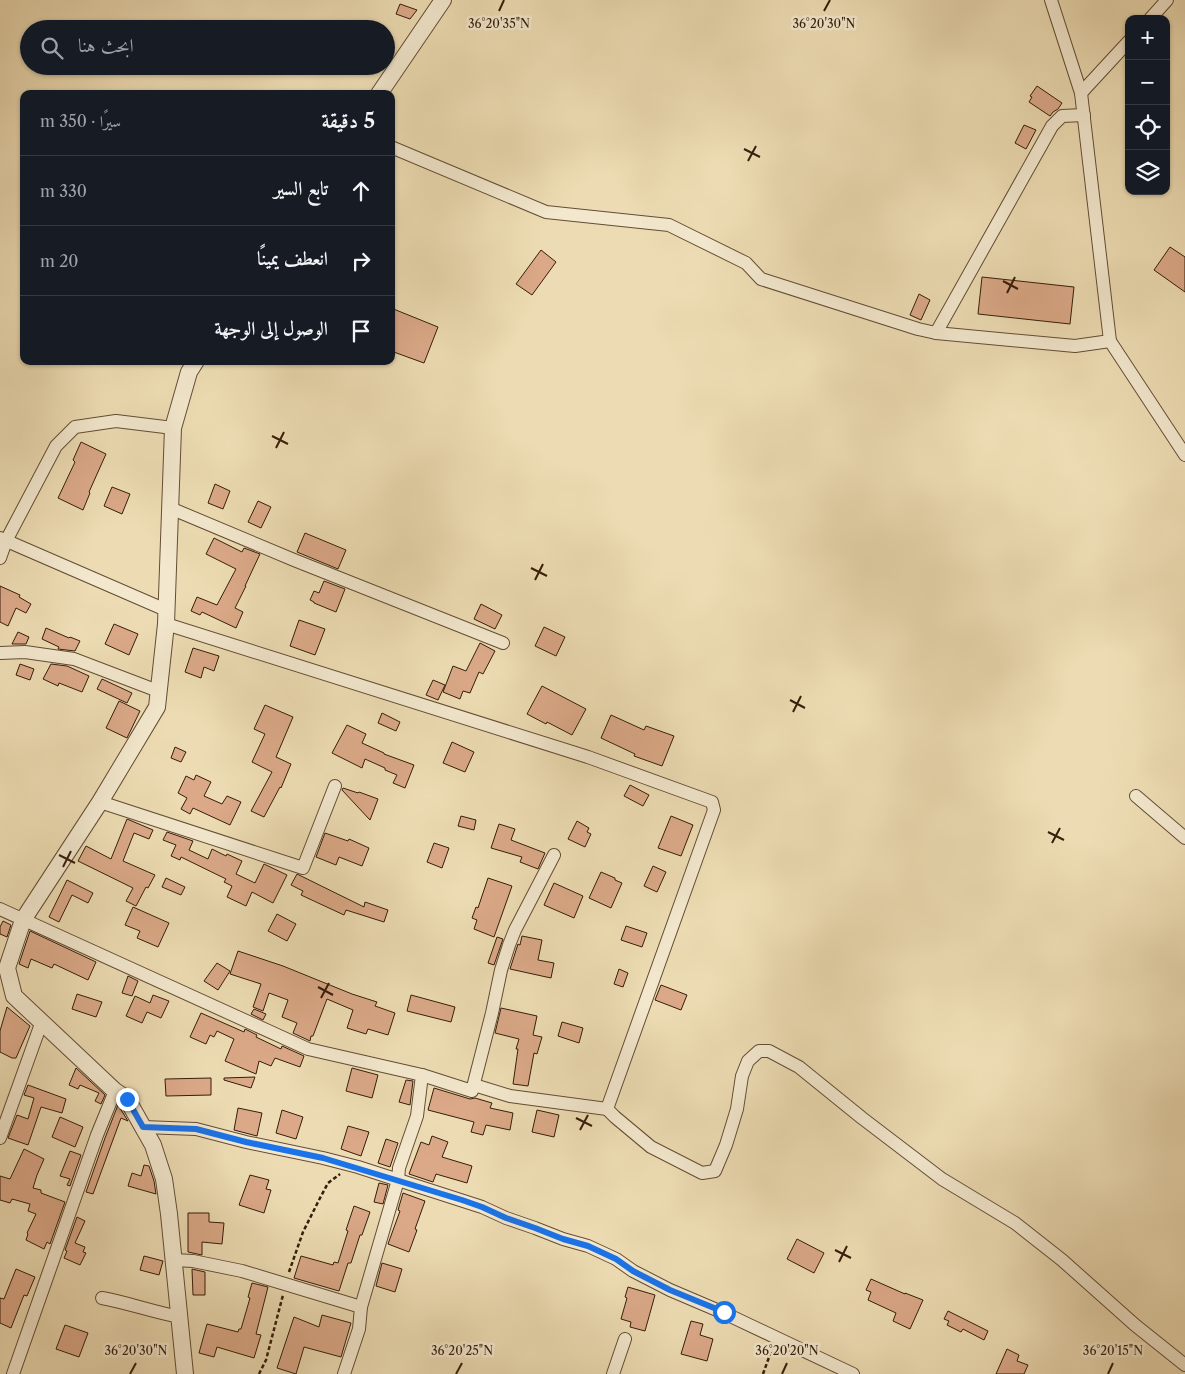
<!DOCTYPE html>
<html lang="ar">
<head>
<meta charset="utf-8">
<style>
  body { margin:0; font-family:"Libre Caslon Text",Amiri,serif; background:#242831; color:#f1f3f6; direction:rtl }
  .controls { position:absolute; right:15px; top:15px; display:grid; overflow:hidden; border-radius:10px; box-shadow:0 1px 4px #0004 }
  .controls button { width:45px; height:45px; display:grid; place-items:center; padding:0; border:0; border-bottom:1px solid #363941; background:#171b24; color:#f1f3f6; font:25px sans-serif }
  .stop { position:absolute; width:15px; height:15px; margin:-11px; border:4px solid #1a73e8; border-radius:50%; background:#fff }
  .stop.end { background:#1a73e8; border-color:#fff; box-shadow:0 1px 5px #0008 }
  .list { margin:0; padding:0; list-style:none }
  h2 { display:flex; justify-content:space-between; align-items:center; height:65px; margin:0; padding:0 20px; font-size:21px }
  h2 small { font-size:16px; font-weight:400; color:#9ea1a6 }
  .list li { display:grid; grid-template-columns:32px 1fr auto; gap:15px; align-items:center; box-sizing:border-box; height:70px; padding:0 20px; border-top:1px solid #363941 }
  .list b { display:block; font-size:19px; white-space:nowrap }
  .list em { font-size:16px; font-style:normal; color:#9ea1a6 }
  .icon { flex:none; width:28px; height:28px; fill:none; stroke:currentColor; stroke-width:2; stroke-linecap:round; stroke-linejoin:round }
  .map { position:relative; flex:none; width:1185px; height:1374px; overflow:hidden; direction:ltr }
  .search { position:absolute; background:#171b24; box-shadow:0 1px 4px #0004; left:20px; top:20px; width:375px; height:55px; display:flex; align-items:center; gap:12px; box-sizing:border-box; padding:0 18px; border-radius:28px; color:#9ea1a6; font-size:19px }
  .panel { position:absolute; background:#171b24; box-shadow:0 1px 4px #0004; left:20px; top:90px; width:375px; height:275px; border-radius:10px; direction:rtl }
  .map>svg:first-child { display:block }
  .building { fill:#dba988; stroke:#351d0a }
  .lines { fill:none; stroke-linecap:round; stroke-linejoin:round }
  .minor-casing { stroke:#634d34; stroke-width:14 }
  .tertiary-casing { stroke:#634d34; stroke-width:18 }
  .path { stroke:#351d0a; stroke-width:2.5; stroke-dasharray:4 2.5; stroke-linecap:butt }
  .minor { stroke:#f3e8ce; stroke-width:12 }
  .tertiary { stroke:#f3e8ce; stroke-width:16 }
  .route { stroke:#1a73e8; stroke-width:6 }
  .ticks { fill:none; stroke:#351d0a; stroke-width:2 }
  .ticks-label { font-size:12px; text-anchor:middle; fill:#351d0a; stroke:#f3e8ce; stroke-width:5; stroke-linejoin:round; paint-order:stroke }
</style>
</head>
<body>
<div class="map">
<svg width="1185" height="1374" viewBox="0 0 1185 1374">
  <rect width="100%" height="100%" fill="#eddcb3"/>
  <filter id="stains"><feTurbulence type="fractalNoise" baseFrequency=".004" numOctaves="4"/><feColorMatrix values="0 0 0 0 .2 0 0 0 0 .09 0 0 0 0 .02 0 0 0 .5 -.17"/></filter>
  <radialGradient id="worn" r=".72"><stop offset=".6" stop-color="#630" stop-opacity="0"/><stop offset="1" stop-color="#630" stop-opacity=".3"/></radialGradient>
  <g class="building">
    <polygon points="400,4 417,10 410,19 396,14"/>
    <polygon points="1037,86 1062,103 1058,109 1053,112 1050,116 1029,102 1032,97 1030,96"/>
    <polygon points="1024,125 1036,130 1026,149 1015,143"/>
    <polygon points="1170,247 1185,257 1185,292 1154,270"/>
    <polygon points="541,250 556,262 532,295 516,284"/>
    <polygon points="982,277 1074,287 1070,324 978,314"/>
    <polygon points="919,294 930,300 921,320 910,315"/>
    <polygon points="391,308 438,327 424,363 391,351"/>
    <polygon points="81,442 106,454 89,492 90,493 83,510 58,498 75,462 73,460"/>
    <polygon points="215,484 230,491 223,509 208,503"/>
    <polygon points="112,487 130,494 122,514 104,506"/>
    <polygon points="258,501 271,507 261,528 248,522"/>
    <polygon points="305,533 346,550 338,569 297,552"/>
    <polygon points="214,538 242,552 244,548 260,554 245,586 246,586 235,608 243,612 236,628 202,612 200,615 191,611 197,597 217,605 236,569 206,554"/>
    <polygon points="324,581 345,589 336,612 314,603 314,602 310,600 314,591 319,593"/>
    <polygon points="0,586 20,595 19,597 31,604 26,613 16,608 8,626 0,622"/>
    <polygon points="481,604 502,615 495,629 474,619"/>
    <polygon points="299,620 325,629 315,655 290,646"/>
    <polygon points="114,624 138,634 129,655 105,644"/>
    <polygon points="544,627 565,637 556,656 535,646"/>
    <polygon points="46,628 69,638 70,637 80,641 75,651 58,649 59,647 42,639"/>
    <polygon points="18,632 29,637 26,644 12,644"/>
    <polygon points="480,643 495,651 483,674 479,672 470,693 463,691 460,699 443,692 453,666 466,671"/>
    <polygon points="193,648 219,656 214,671 204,667 201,678 185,672"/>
    <polygon points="20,664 34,669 30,680 16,675"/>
    <polygon points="51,664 67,666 89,676 82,692 59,683 58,686 43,679"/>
    <polygon points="102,679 132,693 127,703 97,689"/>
    <polygon points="433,680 445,685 438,700 426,695"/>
    <polygon points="542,686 586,709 572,735 547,722 546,724 527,714"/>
    <polygon points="119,701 140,711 127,738 106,728"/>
    <polygon points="265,705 293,717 276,757 291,764 281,788 280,787 264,817 251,811 272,772 252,762 265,734 254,729"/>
    <polygon points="382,713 400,722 396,731 378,723"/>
    <polygon points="611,715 644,730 646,726 674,736 662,766 634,756 635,754 601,738"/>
    <polygon points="347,725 366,734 362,743 384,753 384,754 414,765 405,788 393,783 397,775 385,770 385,768 365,759 362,768 332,753"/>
    <polygon points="452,742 474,752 465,772 443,763"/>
    <polygon points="175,747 186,752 181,762 171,758"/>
    <polygon points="196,775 211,782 204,796 222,804 227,796 241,802 230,825 193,808 190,814 181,809 187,798 178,793 186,776 194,780"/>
    <polygon points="630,785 649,795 643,806 624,796"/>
    <polygon points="343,788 358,793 359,792 378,799 370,820 342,790"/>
    <polygon points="461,816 476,820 474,830 458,826"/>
    <polygon points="671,816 693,825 681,856 658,848"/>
    <polygon points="127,819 153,830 149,839 134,833 123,861 155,875 148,888 146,887 136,906 126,901 133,888 78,861 86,846 111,859"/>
    <polygon points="577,821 589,828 587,832 591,834 585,847 568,839"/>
    <polygon points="499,824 515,829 511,840 545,853 538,869 520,862 522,857 491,848"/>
    <polygon points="167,832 193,841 189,850 208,859 212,849 226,856 227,854 242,861 236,874 255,883 264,864 287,875 273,903 252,892 246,906 227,897 232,886 224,882 226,879 181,857 180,860 171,856 176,845 163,840"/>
    <polygon points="325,833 348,841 349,839 369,848 362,866 339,857 336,865 316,857"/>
    <polygon points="434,843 449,848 442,868 427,862"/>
    <polygon points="653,866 666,872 657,892 644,886"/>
    <polygon points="601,872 615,878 615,880 622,883 611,908 589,898"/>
    <polygon points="297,874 364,907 365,902 388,910 384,922 346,910 344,915 301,895 303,891 291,885"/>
    <polygon points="166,878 185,887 181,895 162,887"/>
    <polygon points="488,878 512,886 494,937 474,929 477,920 472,918 476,907 478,908"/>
    <polygon points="67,880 93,893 88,903 72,895 59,922 49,917"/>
    <polygon points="554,883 583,896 574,918 544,905"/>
    <polygon points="133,907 169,923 158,947 137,938 140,931 125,925"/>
    <polygon points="277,914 296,924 287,941 268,931"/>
    <polygon points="3,921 11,925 7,937 0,934 0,927"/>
    <polygon points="626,926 647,933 642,947 621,940"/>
    <polygon points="30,931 96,962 88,980 54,964 52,968 31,959 28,968 19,964"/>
    <polygon points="522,936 542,940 538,960 554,963 551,978 510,969 518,944 520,945"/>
    <polygon points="497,937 503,939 494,965 488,963"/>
    <polygon points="238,951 283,966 352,994 377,1002 375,1006 395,1013 388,1035 368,1029 366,1034 347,1028 353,1010 327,999 313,1036 311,1036 310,1041 293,1033 297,1023 282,1017 288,1000 269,993 263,1011 253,1007 261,984 230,974"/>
    <polygon points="217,963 230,971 218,990 204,981"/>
    <polygon points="619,969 628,973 623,987 614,984"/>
    <polygon points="128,976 138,981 132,996 122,993"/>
    <polygon points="661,985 687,995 681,1010 655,1000"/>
    <polygon points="77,994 102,1002 96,1017 72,1009"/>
    <polygon points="153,995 169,1001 161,1018 147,1012 142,1023 126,1016 135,996 150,1003"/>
    <polygon points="411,995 455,1007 451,1022 407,1011"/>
    <polygon points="7,1007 30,1026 16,1058 12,1058 0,1052 0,1031"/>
    <polygon points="501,1008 537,1016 533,1035 542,1037 537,1054 534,1053 528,1086 513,1084 518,1049 516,1049 519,1039 495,1033"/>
    <polygon points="254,1009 266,1014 263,1020 251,1014"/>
    <polygon points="201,1013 244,1032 245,1029 257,1035 256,1037 281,1049 282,1046 304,1056 300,1067 275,1058 271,1066 259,1061 256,1074 225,1061 234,1039 217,1031 214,1037 210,1035 206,1044 190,1037"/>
    <polygon points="562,1022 583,1028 579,1043 558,1036"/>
    <polygon points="76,1068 105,1095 101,1104 95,1101 99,1093 80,1085 78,1089 69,1085"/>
    <polygon points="352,1068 378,1075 372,1098 346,1091"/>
    <polygon points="255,1077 251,1088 224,1080 224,1078"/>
    <polygon points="211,1078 211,1095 166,1096 165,1079"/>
    <polygon points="406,1080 413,1081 410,1105 399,1102"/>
    <polygon points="28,1085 66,1099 62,1113 41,1107 28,1145 8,1138 17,1115 28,1119 34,1098 24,1095"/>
    <polygon points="434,1088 470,1099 475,1098 492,1103 490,1108 513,1113 510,1130 486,1125 483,1135 471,1132 474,1122 428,1110"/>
    <polygon points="118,1105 128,1121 121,1118 93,1194 86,1192 105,1138"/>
    <polygon points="238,1108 262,1113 257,1136 234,1130"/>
    <polygon points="282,1110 303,1117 296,1139 276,1133"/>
    <polygon points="537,1110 559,1115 554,1137 532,1132"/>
    <polygon points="60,1117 83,1127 75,1147 52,1137"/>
    <polygon points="348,1126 369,1132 361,1156 341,1149"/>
    <polygon points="432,1136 448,1142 442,1157 472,1166 467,1183 436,1174 433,1182 409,1174 421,1142 429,1145"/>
    <polygon points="386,1139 398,1143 390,1167 378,1163"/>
    <polygon points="24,1149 44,1159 37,1175 33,1188 41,1190 41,1193 65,1202 50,1244 47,1242 44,1249 26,1240 28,1234 27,1233 36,1214 28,1211 30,1204 12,1199 10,1203 0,1200 0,1176 10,1179"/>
    <polygon points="70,1151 81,1155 70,1186 67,1185 70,1179 60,1176"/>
    <polygon points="144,1165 149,1166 154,1181 156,1194 128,1186 132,1173 141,1176"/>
    <polygon points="250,1175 269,1180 266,1189 271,1190 264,1213 239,1205"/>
    <polygon points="379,1183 388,1185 383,1204 374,1202"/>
    <polygon points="403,1193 425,1201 415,1229 417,1230 409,1252 388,1244 400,1211 398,1210"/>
    <polygon points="354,1206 370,1212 362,1235 360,1235 351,1263 348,1263 339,1291 294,1278 301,1256 333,1265 334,1262 338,1263 348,1231 346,1230"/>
    <polygon points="188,1213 209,1213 209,1222 224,1223 222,1244 202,1242 202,1255 188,1252"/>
    <polygon points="77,1217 85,1221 75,1243 85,1247 83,1252 86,1253 80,1265 64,1258 67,1251 65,1250"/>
    <polygon points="797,1239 824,1253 814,1273 787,1259"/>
    <polygon points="144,1256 163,1261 159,1275 140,1270"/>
    <polygon points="382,1263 402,1269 395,1292 376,1286"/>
    <polygon points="16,1269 35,1277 27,1296 24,1295 11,1328 0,1323 0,1298 4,1299"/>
    <polygon points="192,1269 205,1272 205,1295 193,1295"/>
    <polygon points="871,1279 905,1294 905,1293 923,1300 910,1329 893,1321 896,1313 868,1300 871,1292 866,1290"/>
    <polygon points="252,1283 268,1287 256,1334 261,1335 254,1358 217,1347 214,1357 199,1353 207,1324 238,1332 239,1329 241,1329 250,1298 248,1297"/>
    <polygon points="628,1287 655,1295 645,1331 630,1327 631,1322 621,1319 627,1298 625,1297"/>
    <polygon points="948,1311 988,1331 984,1340 963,1329 961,1332 947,1325 949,1321 944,1319"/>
    <polygon points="322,1315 351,1323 341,1357 304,1347 296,1374 277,1368 294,1317 319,1327"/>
    <polygon points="691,1321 703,1324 700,1335 713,1339 707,1361 681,1354"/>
    <polygon points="65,1325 88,1333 79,1357 56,1349"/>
    <polygon points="1007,1349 1019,1355 1017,1361 1028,1365 1024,1374 996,1374"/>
  </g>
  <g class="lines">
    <defs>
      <g id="minor">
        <polyline points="1051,0 1081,93 1110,341 1185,455"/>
        <polyline points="1150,19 1167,0"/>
        <polyline points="1081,93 1129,41"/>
        <polyline points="391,147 546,212 669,225 746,263 761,279 918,329 936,333 1075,346 1110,341"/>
        <polyline points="936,333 1052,126 1062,116 1084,115"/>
        <polyline points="170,508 294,560 503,643"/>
        <polyline points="0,538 166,610"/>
        <polyline points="0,558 6,541 56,446 75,427 116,421 173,428"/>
        <polyline points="166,624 588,757 712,802 714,810 607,1109"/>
        <polyline points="0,653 25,652 74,659 158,691"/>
        <polyline points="1136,796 1185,838"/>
        <polyline points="100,802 303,868 335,786"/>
        <polyline points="0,909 308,1049 422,1075 472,1091 492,1013 501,970 509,945 515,930 554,855"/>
        <polyline points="474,1085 510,1096 607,1109 615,1117 651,1147 702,1173 715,1171 726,1145 737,1109 742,1076 748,1061 759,1051 769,1051 799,1067 862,1118 942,1179 1015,1223 1062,1260 1135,1325 1185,1365"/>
        <polyline points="143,1127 196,1129 246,1142 323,1158 358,1167 482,1207 506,1218 535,1228 563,1239 588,1246 616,1259 633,1271 670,1290 724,1313 853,1374"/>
        <polyline points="0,1138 42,1021"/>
        <polyline points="174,1260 193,1261 242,1271 361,1307 398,1180 399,1168 417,1116 422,1075"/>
        <path d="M 102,1298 C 129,1303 153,1312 180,1317"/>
        <polyline points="13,1374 97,1135 115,1091"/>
        <polyline points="344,1374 359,1329 361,1307"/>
        <polyline points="613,1374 625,1339"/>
      </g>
      <g id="tertiary">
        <polyline points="379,94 443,0"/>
        <polyline points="185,1374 169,1214 164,1179 153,1145 127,1099 115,1091 14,996 7,968 23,920 100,802 157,707 166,624 173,428 189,372 196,361"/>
      </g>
    </defs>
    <use href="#minor" class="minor-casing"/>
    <use href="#tertiary" class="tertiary-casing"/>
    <g class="path">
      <polyline points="289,1272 303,1232 319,1200 328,1183 340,1174"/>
      <polyline points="259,1374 266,1360 283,1295"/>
      <polyline points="763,1374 772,1349"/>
    </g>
    <use href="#minor" class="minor"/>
    <use href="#tertiary" class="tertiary"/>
  </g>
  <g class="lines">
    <polyline class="route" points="127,1099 143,1127 196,1129 246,1142 323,1158 462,1200 482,1207 506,1218 535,1228 563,1239 588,1246 616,1259 633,1271 670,1290 724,1312"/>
  </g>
  <path class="ticks" d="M 499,11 L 504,0M 824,11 L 830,0M 744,149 L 760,157M 748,161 L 756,146M 1003,281 L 1018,289M 1007,293 L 1015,277M 272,436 L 288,444M 276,448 L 284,432M 531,568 L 547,576M 535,580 L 543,564M 790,700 L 805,708M 793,712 L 801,696M 1048,832 L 1064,840M 1052,843 L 1060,828M 59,855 L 75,863M 63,867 L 71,851M 318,987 L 333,995M 321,998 L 329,983M 576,1118 L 592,1126M 580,1130 L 588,1115M 835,1250 L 851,1258M 839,1262 L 847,1246M 130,1374 L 136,1363M 456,1374 L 462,1363M 782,1374 L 787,1363M 1108,1374 L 1113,1363"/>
  <g class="ticks-label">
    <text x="499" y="28">36°20'35"N</text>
    <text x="824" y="28">36°20'30"N</text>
    <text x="136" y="1355">36°20'30"N</text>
    <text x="462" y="1355">36°20'25"N</text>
    <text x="787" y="1355">36°20'20"N</text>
    <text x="1113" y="1355">36°20'15"N</text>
  </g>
  <rect width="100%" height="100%" filter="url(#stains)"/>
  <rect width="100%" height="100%" fill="url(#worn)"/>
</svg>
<div class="controls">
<button>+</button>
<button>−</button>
<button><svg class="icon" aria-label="locate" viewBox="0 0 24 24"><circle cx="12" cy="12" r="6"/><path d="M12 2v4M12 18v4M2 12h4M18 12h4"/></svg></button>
<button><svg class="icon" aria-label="layers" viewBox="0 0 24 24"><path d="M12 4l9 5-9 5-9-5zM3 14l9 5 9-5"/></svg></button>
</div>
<div class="stop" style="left:724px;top:1312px"></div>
<div class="stop end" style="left:127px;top:1099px"></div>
<div class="search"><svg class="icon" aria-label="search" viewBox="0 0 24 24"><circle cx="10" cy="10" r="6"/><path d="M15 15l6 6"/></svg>ابحث هنا</div>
<section class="panel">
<h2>5 دقيقة<small>سيرًا · 350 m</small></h2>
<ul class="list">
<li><svg class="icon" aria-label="ahead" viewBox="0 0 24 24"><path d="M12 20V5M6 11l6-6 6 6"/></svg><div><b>تابع السير</b></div><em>330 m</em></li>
<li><svg class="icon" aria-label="right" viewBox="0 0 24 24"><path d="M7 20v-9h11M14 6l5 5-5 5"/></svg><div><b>انعطف يمينًا</b></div><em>20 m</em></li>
<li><svg class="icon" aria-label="arrive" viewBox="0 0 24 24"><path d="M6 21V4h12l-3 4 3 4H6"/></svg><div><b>الوصول إلى الوجهة</b></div></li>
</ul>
</section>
</div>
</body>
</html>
